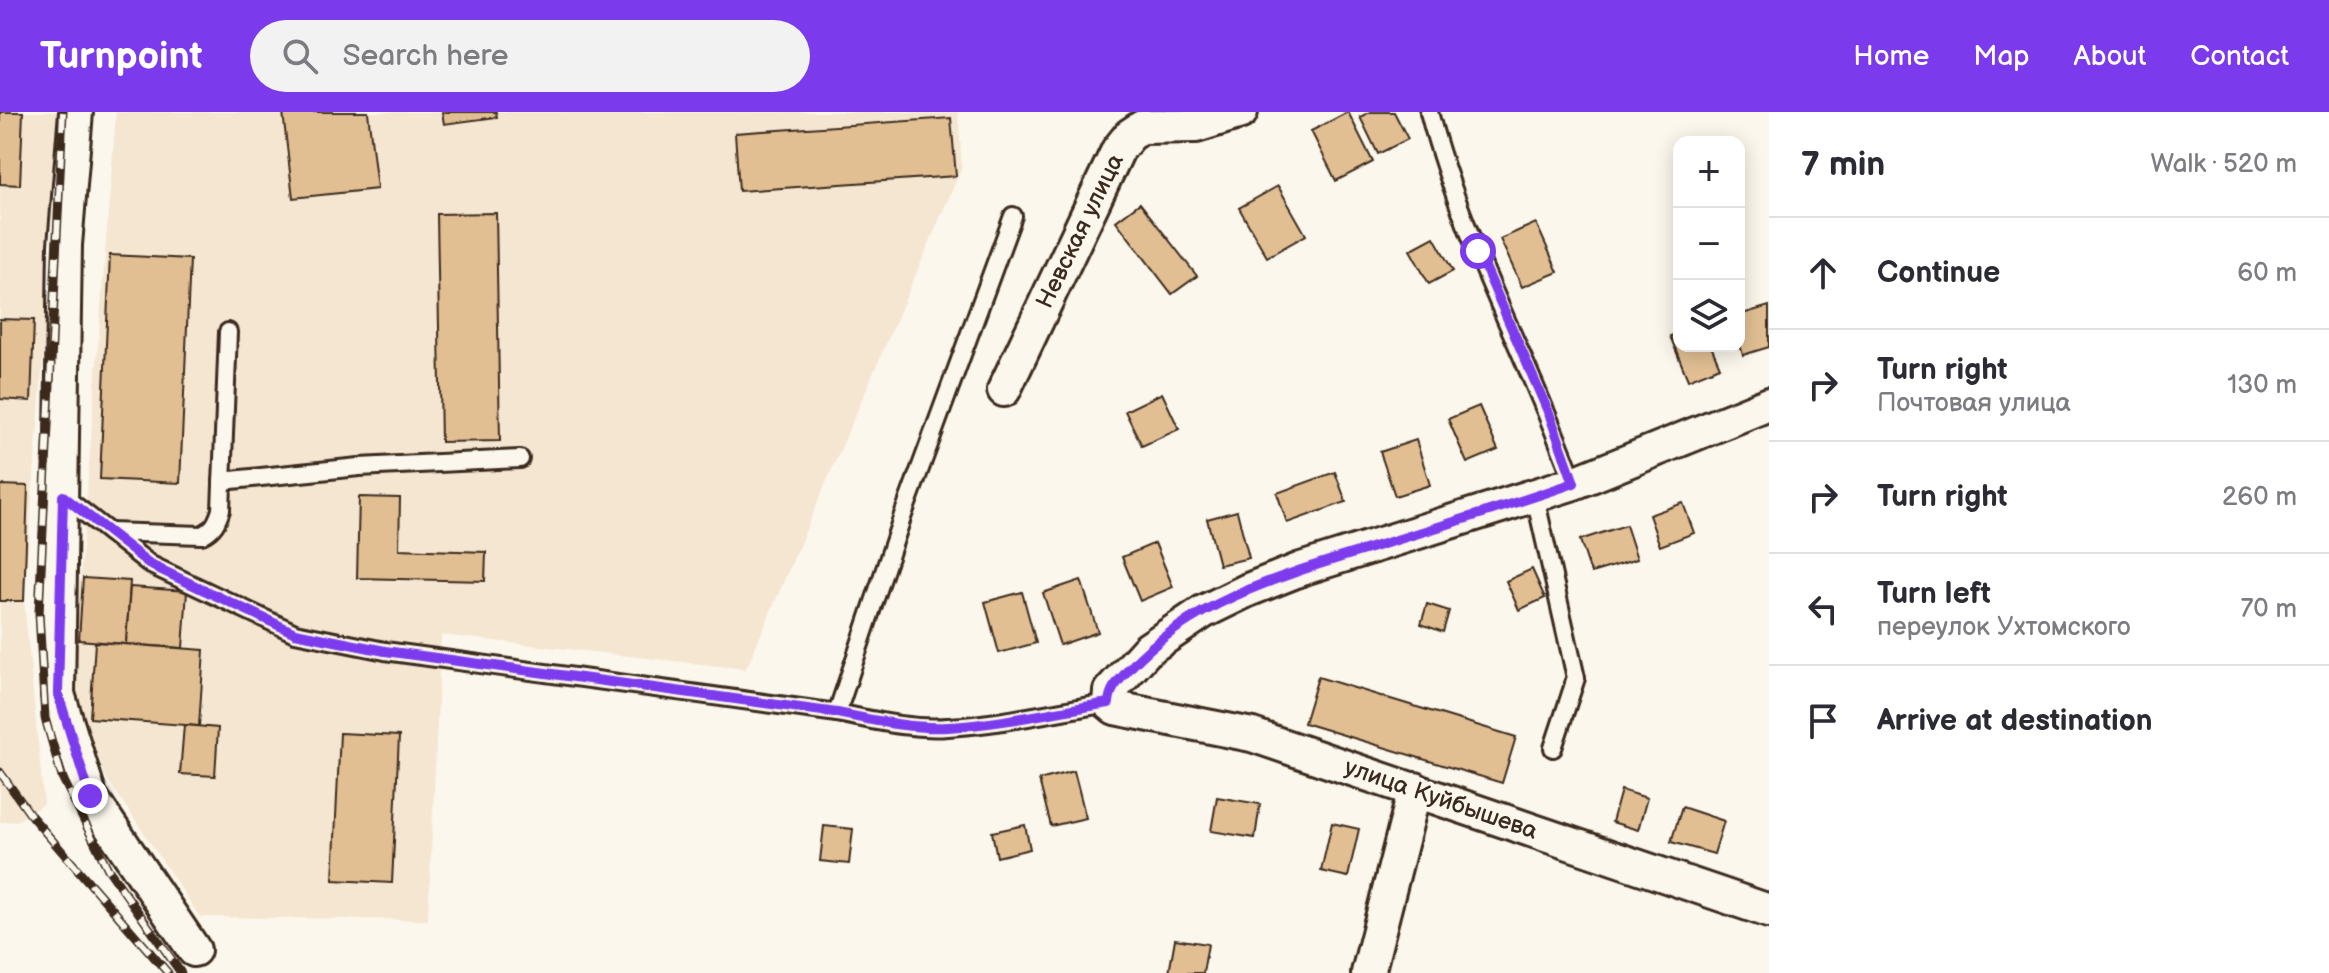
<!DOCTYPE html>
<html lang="en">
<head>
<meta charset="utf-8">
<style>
  body { margin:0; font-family:"Balsamiq Sans",sans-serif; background:#f2f2f3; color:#2b2b33 }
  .controls { position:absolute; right:24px; top:24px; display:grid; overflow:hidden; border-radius:16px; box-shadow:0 4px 20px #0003 }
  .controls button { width:72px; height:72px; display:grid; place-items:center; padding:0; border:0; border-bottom:2px solid #e1e1e2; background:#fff; color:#2b2b33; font:40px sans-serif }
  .stop { position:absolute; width:24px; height:24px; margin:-18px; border:6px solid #7c3aed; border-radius:50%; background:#fff }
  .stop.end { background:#7c3aed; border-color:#fff; box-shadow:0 2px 8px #0008 }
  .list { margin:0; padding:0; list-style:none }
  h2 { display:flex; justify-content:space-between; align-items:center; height:104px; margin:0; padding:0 32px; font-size:34px }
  h2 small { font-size:26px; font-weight:400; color:#7c7c81 }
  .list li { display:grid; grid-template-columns:52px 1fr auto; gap:24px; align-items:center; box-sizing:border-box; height:112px; padding:0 32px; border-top:2px solid #e1e1e2 }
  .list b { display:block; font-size:30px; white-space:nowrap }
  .list p { margin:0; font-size:26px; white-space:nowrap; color:#7c7c81 }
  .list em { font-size:26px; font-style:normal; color:#7c7c81 }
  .icon { flex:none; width:44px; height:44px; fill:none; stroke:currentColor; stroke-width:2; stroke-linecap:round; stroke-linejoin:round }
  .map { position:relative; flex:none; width:1769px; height:861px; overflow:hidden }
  header { display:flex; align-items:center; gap:48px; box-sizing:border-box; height:112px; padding:0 40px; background:#7c3aed; color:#fff }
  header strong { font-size:38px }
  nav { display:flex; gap:44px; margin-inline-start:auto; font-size:28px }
  .search { width:560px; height:72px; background:#f2f2f3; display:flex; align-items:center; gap:20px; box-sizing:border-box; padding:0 28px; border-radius:44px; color:#7c7c81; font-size:30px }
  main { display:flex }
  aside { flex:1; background:#fff }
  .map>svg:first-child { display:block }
  .built { fill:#f4e6d1 }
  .building { fill:#e2bf93; stroke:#3b2a1e; stroke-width:2 }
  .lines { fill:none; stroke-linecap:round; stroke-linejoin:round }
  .lane-casing { stroke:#3b2a1e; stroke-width:22 }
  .street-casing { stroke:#3b2a1e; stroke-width:38 }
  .lane { stroke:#fbf7ec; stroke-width:16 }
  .street { stroke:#fbf7ec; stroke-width:32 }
  .rail-casing { stroke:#3b2a1e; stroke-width:9 }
  .rail { stroke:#fbf7ec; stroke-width:6; stroke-dasharray:18; stroke-linecap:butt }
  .route { stroke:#7c3aed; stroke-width:10 }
  .labels { text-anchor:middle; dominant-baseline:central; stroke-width:8; stroke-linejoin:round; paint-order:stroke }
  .street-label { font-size:24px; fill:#3b2a1e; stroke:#fbf7ec }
</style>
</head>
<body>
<header>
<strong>Turnpoint</strong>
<div class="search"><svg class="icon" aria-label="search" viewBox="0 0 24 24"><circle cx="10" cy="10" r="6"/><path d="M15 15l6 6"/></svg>Search here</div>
<nav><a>Home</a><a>Map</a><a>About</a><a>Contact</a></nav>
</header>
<main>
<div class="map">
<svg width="1769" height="861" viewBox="0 0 1769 861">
  <rect width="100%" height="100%" fill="#fbf7ec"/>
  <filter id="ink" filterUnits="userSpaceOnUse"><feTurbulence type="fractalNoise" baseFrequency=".0125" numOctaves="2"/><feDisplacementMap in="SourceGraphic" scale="16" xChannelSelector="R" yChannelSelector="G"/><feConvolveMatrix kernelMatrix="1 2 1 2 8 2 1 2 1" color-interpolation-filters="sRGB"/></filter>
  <g filter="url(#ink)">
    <g class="built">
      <polygon points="0,0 57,0 52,134 24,489 44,692 17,709 0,710"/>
      <polygon points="116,0 958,0 962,55 746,557 441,523 428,808 200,805 104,662 72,573"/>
    </g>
    <g class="building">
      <polygon points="0,0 23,0 20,73 0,72"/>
      <polygon points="283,0 368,0 377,77 293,86"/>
      <polygon points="442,0 496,0 497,5 444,12"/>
      <polygon points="1348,0 1373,50 1336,69 1311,19"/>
      <polygon points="1370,0 1394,0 1408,27 1378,42 1360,5"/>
      <polygon points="951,6 956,64 739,79 735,21"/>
      <polygon points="1278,74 1306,123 1267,145 1239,96"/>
      <polygon points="1140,91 1197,164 1172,182 1116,109"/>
      <polygon points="496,101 500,329 441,330 437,102"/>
      <polygon points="1536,111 1558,160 1522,175 1500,127"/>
      <polygon points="1434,125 1453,159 1429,172 1410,138"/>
      <polygon points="110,143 190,147 180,371 100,367"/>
      <polygon points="1769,194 1769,235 1743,243 1739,229 1739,203"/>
      <polygon points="0,207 34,208 31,289 0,287"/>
      <polygon points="1679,221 1679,234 1711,234 1720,255 1688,268 1670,224"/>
      <polygon points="1162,281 1179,317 1142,334 1125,299"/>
      <polygon points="1479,294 1498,338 1467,351 1448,307"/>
      <polygon points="1416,328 1430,373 1395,384 1380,340"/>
      <polygon points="1335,360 1346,390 1287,411 1277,381"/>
      <polygon points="0,373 28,374 24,489 0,489"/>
      <polygon points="359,385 400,386 399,437 486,440 485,469 357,466"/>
      <polygon points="1683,391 1694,421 1660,434 1649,403"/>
      <polygon points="1237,399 1249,446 1219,453 1207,407"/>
      <polygon points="1626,413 1637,447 1591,461 1580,428"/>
      <polygon points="1155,431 1173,475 1140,489 1122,445"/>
      <polygon points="1532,457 1545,486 1519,498 1506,469"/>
      <polygon points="83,466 130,469 126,532 79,528"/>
      <polygon points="1081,468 1098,520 1060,533 1043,481"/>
      <polygon points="130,475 187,479 183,536 126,532"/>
      <polygon points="1022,480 1036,531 999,541 985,490"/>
      <polygon points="1427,492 1449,499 1443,520 1421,512"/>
      <polygon points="95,530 204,538 199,614 90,606"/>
      <polygon points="1318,565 1516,625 1502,671 1304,611"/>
      <polygon points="184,613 218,616 215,664 180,662"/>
      <polygon points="340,621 399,624 392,771 333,768"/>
      <polygon points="1074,659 1086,706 1051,714 1039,668"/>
      <polygon points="1621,678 1647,686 1638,718 1612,710"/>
      <polygon points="1217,685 1260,692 1255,726 1211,719"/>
      <polygon points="1682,695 1724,709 1714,742 1671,730"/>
      <polygon points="1332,711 1359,717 1348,765 1321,759"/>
      <polygon points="1025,713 1030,737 997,745 992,720"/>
      <polygon points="824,714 853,717 849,752 820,749"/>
      <polygon points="1175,827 1208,832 1203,861 1169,861"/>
    </g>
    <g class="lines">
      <defs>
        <g id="lane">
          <path d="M 1429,0 C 1462,128 1529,247 1574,371"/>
          <polyline points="222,369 359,355 520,347"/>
          <path d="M 63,384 L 151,453 L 295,521 L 385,539 L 837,601 C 873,608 911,618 948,615 C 1002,612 1056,599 1109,591"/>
          <polyline points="1535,385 1576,566 1553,636"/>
          <path d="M 109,420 L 202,423 C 214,417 217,410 221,398 L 228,220"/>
          <polyline points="837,601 903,403 1013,104"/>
        </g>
        <g id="street">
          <polyline points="76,0 65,133 58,582 90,684 194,838"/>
          <polyline points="1004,278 1118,38 1130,23 1142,15 1196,14 1241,0"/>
          <polyline points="1769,292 1574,371 1301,457 1248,478 1203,500 1148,537 1110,579 1109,591 1115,596 1252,623 1769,799"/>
          <polyline points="1368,861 1415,677"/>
        </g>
      </defs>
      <use href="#lane" class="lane-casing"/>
      <use href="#street" class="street-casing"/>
      <use href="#lane" class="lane"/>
      <use href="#street" class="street"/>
      <defs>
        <g id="rail">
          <polyline points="63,0 39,501 45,606 62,665 108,757 181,861"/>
          <polyline points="0,660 32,705 168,861"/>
        </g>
      </defs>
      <use href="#rail" class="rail-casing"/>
      <use href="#rail" class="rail"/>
    </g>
  </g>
  <g class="lines" filter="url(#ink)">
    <path class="route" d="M 90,684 L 58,582 L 63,384 L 151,453 L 295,521 L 385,539 L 837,601 C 873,608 910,617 948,615 C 1002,612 1056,599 1109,591 C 1110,575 1120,568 1130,556 C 1193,487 1291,461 1377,434 C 1443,413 1509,394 1574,371 L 1550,304 L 1478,139"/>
  </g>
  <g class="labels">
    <g class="street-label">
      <text transform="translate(1080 119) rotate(-64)">Невская улица</text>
      <text transform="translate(1441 687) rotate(19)">улица Куйбышева</text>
    </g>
  </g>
</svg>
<div class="controls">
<button>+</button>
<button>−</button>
<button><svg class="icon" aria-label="layers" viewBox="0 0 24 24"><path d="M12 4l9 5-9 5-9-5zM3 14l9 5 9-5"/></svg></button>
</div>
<div class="stop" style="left:1478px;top:139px"></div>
<div class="stop end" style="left:90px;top:684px"></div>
</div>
<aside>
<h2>7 min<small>Walk · 520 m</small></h2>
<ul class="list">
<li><svg class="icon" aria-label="ahead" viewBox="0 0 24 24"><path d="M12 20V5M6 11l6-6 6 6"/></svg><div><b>Continue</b></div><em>60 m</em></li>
<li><svg class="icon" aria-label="right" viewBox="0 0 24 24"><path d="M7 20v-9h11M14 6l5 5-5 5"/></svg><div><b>Turn right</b><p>Почтовая улица</p></div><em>130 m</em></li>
<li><svg class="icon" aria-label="right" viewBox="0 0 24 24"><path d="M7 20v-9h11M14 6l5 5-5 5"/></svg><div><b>Turn right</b></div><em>260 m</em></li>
<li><svg class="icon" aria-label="left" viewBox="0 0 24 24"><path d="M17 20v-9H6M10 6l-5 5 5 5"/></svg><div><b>Turn left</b><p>переулок Ухтомского</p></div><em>70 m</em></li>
<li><svg class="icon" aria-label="arrive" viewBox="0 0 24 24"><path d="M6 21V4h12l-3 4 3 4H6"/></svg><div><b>Arrive at destination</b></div></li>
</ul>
</aside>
</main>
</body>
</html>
